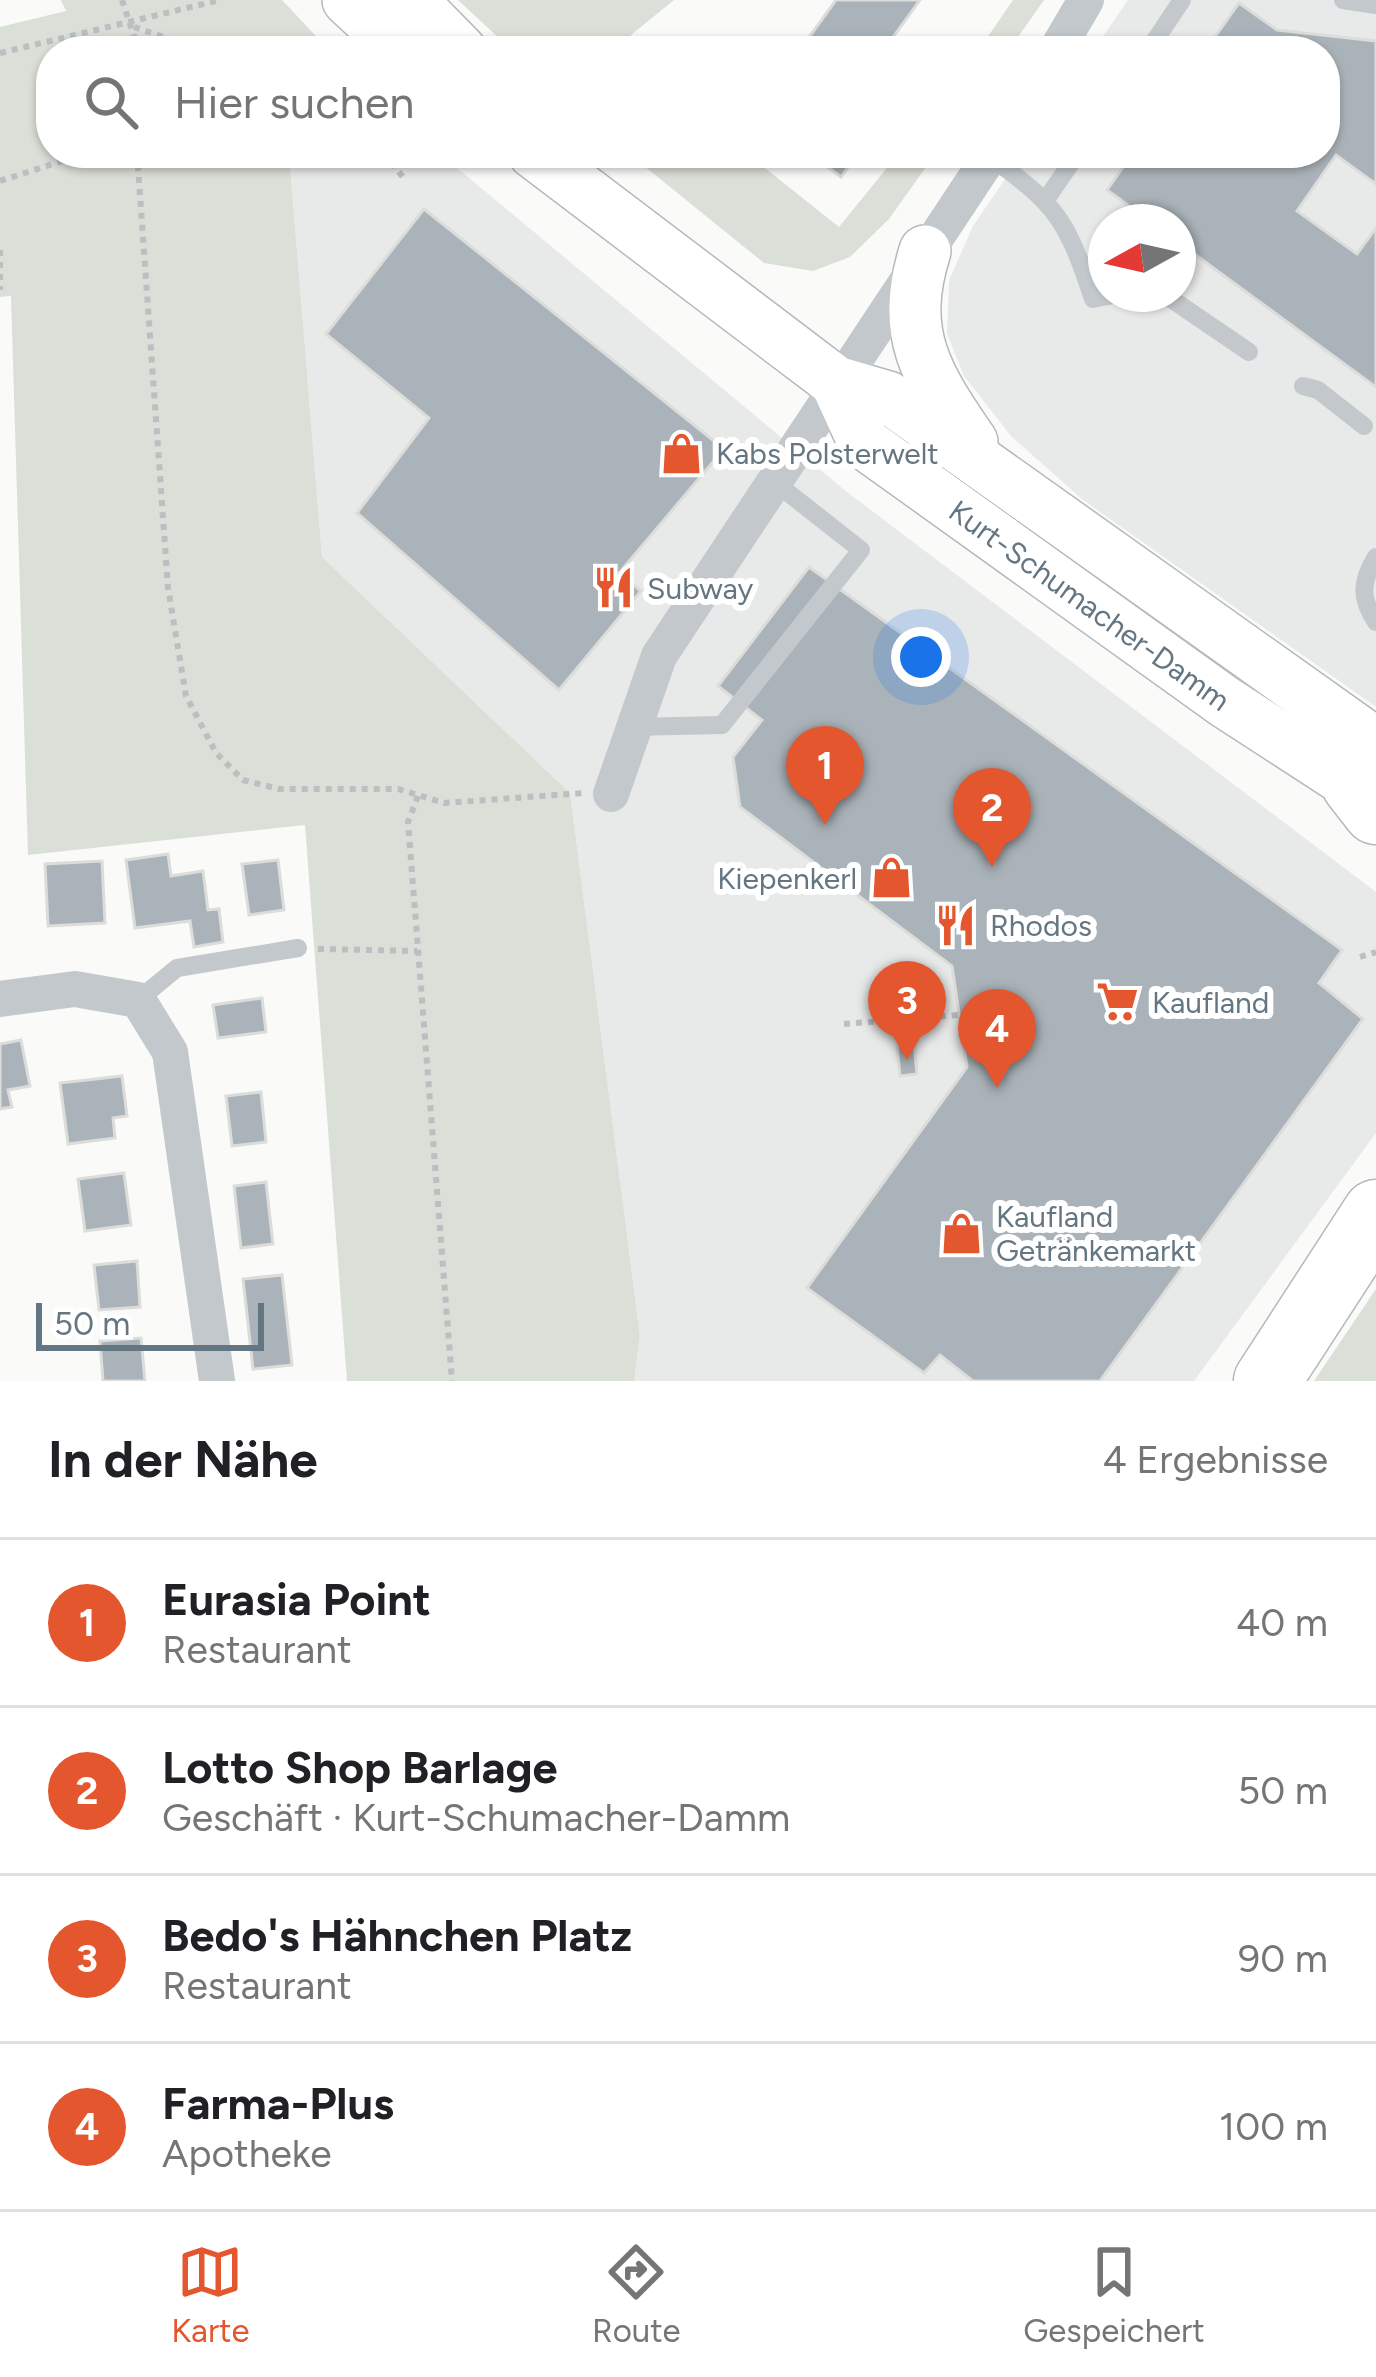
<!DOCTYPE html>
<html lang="de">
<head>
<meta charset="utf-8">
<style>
  body { margin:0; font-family:Figtree,sans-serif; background:#f6f6f6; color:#202124 }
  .compass { position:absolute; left:1088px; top:204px; width:108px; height:108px; border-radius:50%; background:#fff; box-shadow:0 3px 9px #0004; rotate:262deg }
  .scale { position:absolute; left:36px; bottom:30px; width:228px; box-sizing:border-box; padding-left:12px; border:6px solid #657683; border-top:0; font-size:33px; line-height:42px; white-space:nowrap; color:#657683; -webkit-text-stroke:9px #fff; paint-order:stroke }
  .you { position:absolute; left:921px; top:657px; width:42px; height:42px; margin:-30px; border:9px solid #fff; border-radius:50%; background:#1a73e8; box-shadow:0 0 0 18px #1a73e833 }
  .badge { display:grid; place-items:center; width:78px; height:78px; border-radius:50%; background:#e4572e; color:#fff; font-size:39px; font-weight:700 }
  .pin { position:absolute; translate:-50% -99px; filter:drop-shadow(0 3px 6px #0008) }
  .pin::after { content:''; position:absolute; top:63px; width:42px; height:36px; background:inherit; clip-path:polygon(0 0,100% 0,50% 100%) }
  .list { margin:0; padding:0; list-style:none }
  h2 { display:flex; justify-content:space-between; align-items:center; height:156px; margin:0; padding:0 48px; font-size:51px }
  h2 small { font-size:39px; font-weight:400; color:#757577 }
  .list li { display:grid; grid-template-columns:78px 1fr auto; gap:36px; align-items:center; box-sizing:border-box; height:168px; padding:0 48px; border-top:3px solid #e0e0e0 }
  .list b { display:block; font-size:45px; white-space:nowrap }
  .list p { margin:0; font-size:39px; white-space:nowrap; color:#757577 }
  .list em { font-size:39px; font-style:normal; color:#757577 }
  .icon { flex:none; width:66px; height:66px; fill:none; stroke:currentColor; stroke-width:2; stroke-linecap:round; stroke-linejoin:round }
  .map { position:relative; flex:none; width:1376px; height:1381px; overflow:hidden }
  .search { position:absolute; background:#fff; box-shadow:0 3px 9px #0004; left:36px; right:36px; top:36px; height:132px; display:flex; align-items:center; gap:30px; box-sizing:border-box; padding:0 42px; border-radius:48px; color:#757577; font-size:45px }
  .sheet { height:828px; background:#fff }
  nav { display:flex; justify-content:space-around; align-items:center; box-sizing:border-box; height:168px; border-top:3px solid #e0e0e0; background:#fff; font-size:33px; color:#757577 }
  nav a { display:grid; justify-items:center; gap:6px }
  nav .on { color:#e4572e }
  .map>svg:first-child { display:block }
  .built { fill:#e8e9e9; fill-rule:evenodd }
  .green { fill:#dadfd7 }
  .building { fill:#aab3b9; stroke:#dcdcda; stroke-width:3 }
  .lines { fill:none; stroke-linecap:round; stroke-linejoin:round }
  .secondary-casing { stroke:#b3babf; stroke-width:54 }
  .highway-casing { stroke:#b4b9bd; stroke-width:69 }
  .path { stroke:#bbbfc2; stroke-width:6; stroke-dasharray:6 6; stroke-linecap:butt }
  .lane { stroke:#c3c8cc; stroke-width:18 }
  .street { stroke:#c3c8cc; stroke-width:36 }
  .secondary { stroke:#fff; stroke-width:51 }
  .highway { stroke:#fff; stroke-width:66 }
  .labels { text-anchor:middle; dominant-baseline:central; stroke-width:12; stroke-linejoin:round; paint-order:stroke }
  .poi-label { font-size:30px; fill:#657683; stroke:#fff; text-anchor:start }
  .street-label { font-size:30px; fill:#657683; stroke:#fff }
</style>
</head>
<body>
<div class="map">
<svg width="1376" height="1381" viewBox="0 0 1376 1381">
  <rect width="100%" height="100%" fill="#fafaf8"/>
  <g class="built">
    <path d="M 1128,0 L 1376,0 L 1376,707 L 1083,500 L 1011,436 L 964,376 L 947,334 L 949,280 L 973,226 L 1023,153 L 1325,153 L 1325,51 L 1093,51 ZM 1106,222 L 1178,222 L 1178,294 L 1106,294 Z"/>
    <polygon points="289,153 439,153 847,492 1376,892 1376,1133 1194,1381 634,1381 640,1336 570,793 322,557"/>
  </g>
  <g class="green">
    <polygon points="61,0 282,0 330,51 51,51 51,153 289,153 322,557 570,793 640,1336 634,1381 347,1381 305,825 28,855 11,296 0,297 0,27 66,11"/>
    <polygon points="458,0 674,0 631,35 632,51 513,51"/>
    <polygon points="1013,0 1044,0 1008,51 978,51"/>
    <polygon points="628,153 746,153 839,227 899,153 936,153 889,219 850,257 813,271 764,263"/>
    <polygon points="1376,1289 1376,1381 1314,1381"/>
  </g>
  <g class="building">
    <polygon points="836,0 920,0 883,51 799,51"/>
    <polygon points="1239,3 1277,30 1376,41 1376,184 1336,155 1297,211 1357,254 1376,228 1376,387 1178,242 1178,222 1151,222 1107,190 1133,153 1325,153 1325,51 1205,51"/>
    <polygon points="809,153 858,153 841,177"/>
    <polygon points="424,209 724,449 619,573 641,591 559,690 357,513 429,418 326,334"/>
    <polygon points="809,567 1342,950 1319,983 1363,1019 1100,1381 973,1381 940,1355 924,1373 807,1288 967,1067 952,966 740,807 733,757 762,720 718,686"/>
    <polygon points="168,854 171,876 203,871 208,910 219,909 223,942 194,947 190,921 135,928 126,860"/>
    <polygon points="278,860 284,910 249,915 242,864"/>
    <polygon points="102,861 105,923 48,926 45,864"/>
    <polygon points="920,972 922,991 890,995 887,976"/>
    <polygon points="262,998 266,1032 218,1038 213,1005"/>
    <polygon points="21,1040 30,1086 8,1090 12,1107 0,1109 0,1044"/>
    <polygon points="914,1044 917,1074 900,1076 897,1046"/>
    <polygon points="122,1076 127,1116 113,1118 115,1138 68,1144 60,1083"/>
    <polygon points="261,1092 266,1142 232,1146 226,1096"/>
    <polygon points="124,1173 131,1225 85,1231 78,1179"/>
    <polygon points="266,1182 273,1244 241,1248 234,1186"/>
    <polygon points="137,1261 140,1307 99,1310 94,1265"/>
    <polygon points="282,1275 292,1365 253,1369 243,1279"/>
    <polygon points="141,1338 145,1381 103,1381 100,1341"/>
  </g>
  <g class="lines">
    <defs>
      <g id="secondary">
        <polyline points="348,0 403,51"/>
        <polyline points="411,0 461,51"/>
        <polyline points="534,153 836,382 888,397 1376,744"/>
        <path d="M 925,251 C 899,333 926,375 972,442"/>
        <path id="s1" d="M 836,382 L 864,443 L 1225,702 L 1376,800"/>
      </g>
      <g id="highway">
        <polyline points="1355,784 1376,811"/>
        <polyline points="1267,1381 1376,1213"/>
      </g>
    </defs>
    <use href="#secondary" class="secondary-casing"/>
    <use href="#highway" class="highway-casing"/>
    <g class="path">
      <polyline points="122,0 139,51"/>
      <polyline points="134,27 205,51"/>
      <polyline points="0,53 220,0"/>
      <polyline points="137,153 168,588 186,696 216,753 243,780 279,789 398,789 444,803 584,793"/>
      <polyline points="384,153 406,181"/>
      <polyline points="0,181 87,153"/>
      <polyline points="0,250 0,290"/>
      <polyline points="418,796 408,822 452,1381"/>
      <polyline points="318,949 417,951"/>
      <polyline points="1360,957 1376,952"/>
      <polyline points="844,1024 959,1015"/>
    </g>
    <g class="lane">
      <polyline points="1343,0 1376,5"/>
      <polyline points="1148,51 1182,0"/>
      <path d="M 990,157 C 1057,205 1067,220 1093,299 L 1118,294"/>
      <polyline points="1047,198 1078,153"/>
      <polyline points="1164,294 1249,352"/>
      <polyline points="1303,386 1318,390 1364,426"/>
      <path d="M 1376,557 C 1361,581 1360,599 1376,622"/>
      <polyline points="631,727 722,725 861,550 777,484"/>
      <polyline points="138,1000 177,968 298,948"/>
    </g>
    <g class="street">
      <polyline points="1056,51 1086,0"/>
      <polyline points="611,794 659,656 992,153"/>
      <polyline points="0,999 75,989 138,1000 170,1052 217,1381"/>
    </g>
    <use href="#secondary" class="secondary"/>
    <use href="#highway" class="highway"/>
  </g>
  <defs>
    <symbol id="shop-bare" viewBox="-9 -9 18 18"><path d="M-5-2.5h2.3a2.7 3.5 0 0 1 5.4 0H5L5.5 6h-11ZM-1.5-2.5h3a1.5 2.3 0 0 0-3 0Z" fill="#e4572e" stroke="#fff" stroke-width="2.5" paint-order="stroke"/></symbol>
    <symbol id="restaurant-bare" viewBox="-9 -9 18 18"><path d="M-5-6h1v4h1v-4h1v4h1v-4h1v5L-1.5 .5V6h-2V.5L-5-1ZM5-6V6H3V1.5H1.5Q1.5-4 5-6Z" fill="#e4572e" stroke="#fff" stroke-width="2.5" paint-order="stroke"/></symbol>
    <symbol id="supermarket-bare" viewBox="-9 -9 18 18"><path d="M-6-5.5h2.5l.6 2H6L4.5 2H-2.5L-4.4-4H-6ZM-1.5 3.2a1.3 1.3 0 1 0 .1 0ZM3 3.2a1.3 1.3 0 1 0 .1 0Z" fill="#e4572e" stroke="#fff" stroke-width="2.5" paint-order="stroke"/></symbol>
  </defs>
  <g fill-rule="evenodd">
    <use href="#shop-bare" x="652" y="424" width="59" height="59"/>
    <use href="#restaurant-bare" x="584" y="558" width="59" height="59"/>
    <use href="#shop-bare" x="862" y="848" width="59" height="59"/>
    <use href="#restaurant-bare" x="926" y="896" width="59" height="59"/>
    <use href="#supermarket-bare" x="1088" y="972" width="59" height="59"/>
    <use href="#shop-bare" x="932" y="1204" width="59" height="59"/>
  </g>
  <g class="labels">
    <g class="poi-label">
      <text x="716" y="453">Kabs Polsterwelt</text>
      <text x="647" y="588">Subway</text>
      <text x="857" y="878" text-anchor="end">Kiepenkerl</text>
      <text x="990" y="925">Rhodos</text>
      <text x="1152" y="1002">Kaufland</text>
      <text x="996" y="1216">Kaufland<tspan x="996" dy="34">Getränkemarkt</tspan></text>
    </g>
    <g class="street-label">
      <text stroke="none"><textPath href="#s1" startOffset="345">Kurt-Schumacher-Damm</textPath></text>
    </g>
  </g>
</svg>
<svg class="compass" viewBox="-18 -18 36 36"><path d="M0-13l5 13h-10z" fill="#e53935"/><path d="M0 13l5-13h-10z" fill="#757577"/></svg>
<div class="scale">50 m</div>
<div class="you"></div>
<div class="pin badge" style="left:825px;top:825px">1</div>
<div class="pin badge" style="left:992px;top:867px">2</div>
<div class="pin badge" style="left:907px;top:1060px">3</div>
<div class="pin badge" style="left:997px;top:1088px">4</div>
<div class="search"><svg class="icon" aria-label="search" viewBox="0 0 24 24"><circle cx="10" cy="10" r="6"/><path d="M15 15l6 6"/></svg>Hier suchen</div>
</div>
<section class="sheet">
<h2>In der Nähe<small>4 Ergebnisse</small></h2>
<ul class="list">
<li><span class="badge">1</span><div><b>Eurasia Point</b><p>Restaurant</p></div><em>40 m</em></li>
<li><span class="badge">2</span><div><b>Lotto Shop Barlage</b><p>Geschäft · Kurt-Schumacher-Damm</p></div><em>50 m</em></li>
<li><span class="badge">3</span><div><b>Bedo's Hähnchen Platz</b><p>Restaurant</p></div><em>90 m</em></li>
<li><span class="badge">4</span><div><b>Farma-Plus</b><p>Apotheke</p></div><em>100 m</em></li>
</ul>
</section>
<nav>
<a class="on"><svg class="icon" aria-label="map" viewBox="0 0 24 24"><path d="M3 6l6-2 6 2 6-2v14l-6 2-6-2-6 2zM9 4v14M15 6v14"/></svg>Karte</a>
<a><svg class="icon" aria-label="directions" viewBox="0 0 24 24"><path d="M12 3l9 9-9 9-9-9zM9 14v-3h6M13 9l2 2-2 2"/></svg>Route</a>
<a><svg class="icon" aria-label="saved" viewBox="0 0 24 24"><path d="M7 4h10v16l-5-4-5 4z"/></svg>Gespeichert</a>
</nav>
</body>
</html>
